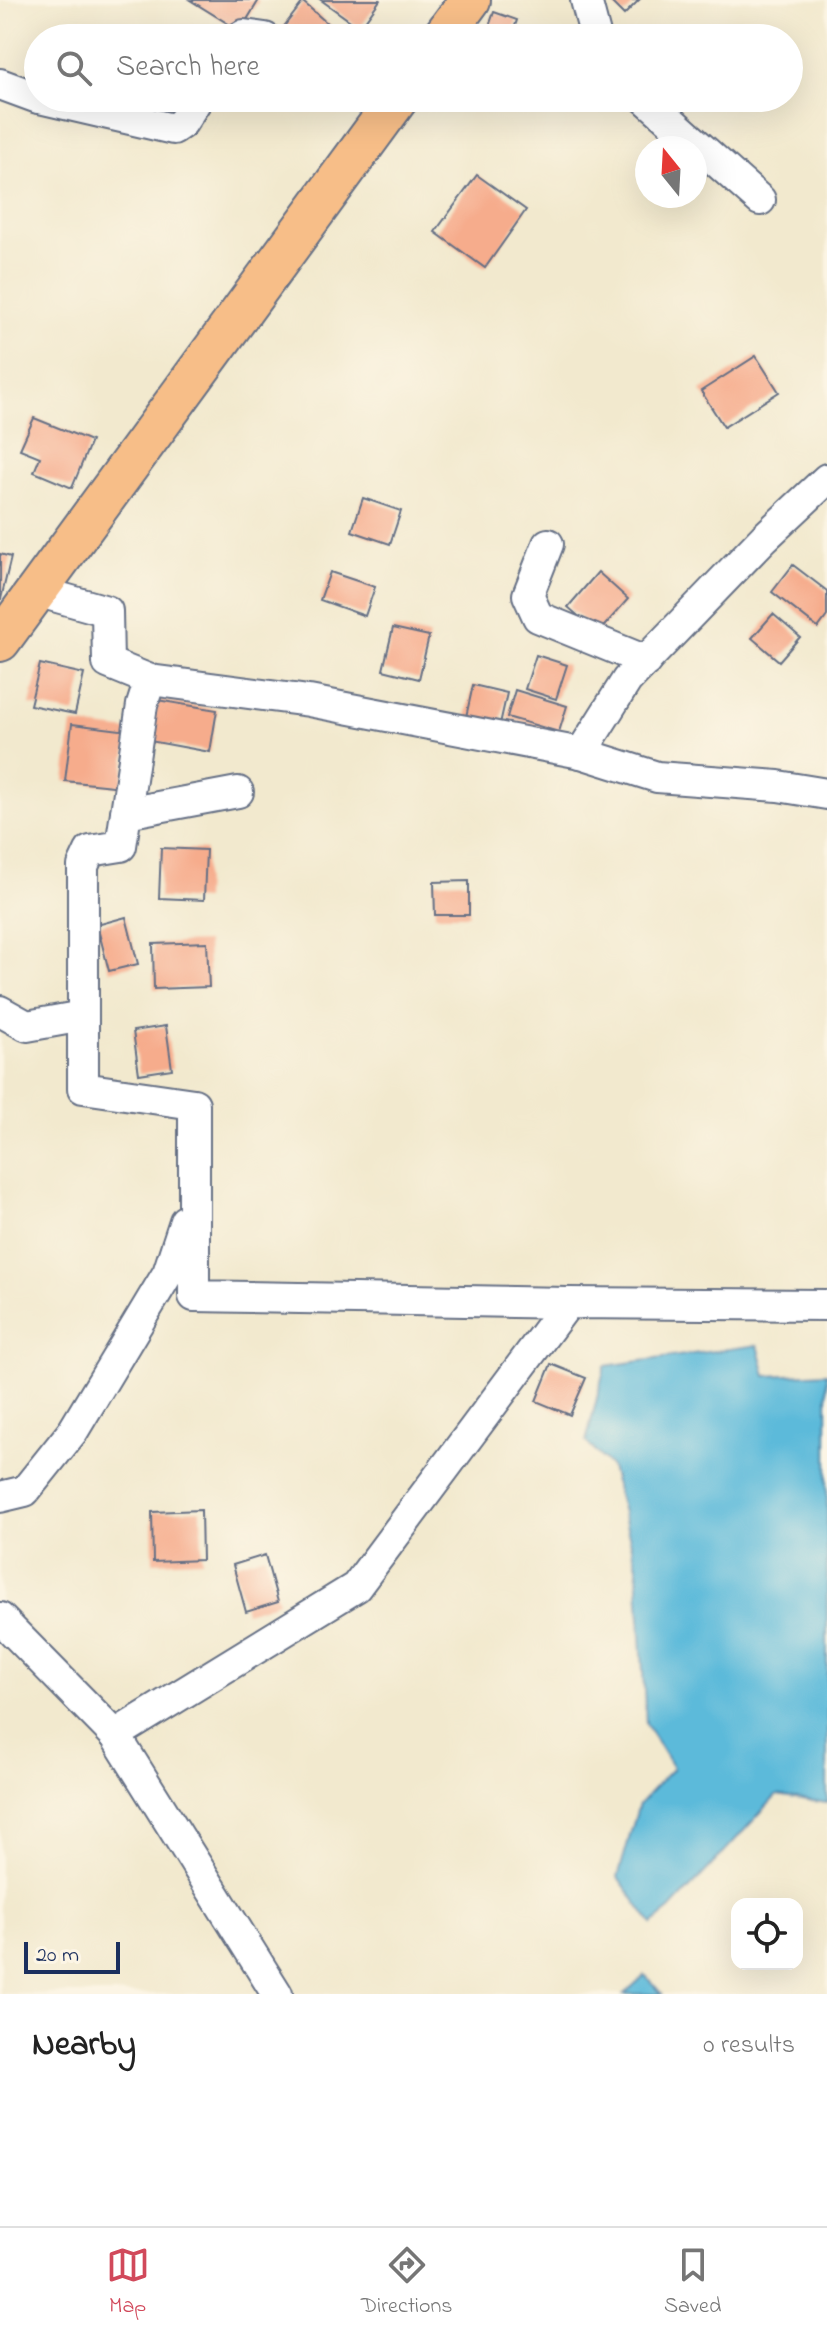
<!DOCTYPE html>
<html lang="en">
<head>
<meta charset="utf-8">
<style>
  body { margin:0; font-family:"Indie Flower",sans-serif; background:#f6f6f6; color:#222 }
  .controls { position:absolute; right:24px; bottom:24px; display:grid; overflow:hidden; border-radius:16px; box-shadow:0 8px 32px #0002 }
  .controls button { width:72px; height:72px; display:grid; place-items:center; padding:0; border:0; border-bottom:2px solid #e0e0e0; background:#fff; color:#222; font:40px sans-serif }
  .compass { position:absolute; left:635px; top:136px; width:72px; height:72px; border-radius:50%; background:#fff; box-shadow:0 8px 32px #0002; rotate:342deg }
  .scale { position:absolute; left:24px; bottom:20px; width:96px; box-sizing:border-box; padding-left:8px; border:4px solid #1b2f5e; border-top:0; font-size:22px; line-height:28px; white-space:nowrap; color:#1b2f5e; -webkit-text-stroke:6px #fcf5e5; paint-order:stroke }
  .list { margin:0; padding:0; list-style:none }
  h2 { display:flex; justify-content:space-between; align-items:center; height:104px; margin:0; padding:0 32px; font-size:34px }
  h2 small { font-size:26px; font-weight:400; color:#767676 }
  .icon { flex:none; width:44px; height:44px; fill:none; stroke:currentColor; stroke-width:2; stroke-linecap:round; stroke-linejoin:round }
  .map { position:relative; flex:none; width:827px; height:1994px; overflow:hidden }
  .search { position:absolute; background:#fff; box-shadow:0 8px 32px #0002; left:24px; right:24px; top:24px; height:88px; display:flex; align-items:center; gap:20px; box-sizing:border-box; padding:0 28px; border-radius:44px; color:#767676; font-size:30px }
  .sheet { height:232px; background:#fff }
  nav { display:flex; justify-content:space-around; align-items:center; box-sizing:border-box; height:112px; border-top:2px solid #e0e0e0; background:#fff; font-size:22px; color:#767676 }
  nav a { display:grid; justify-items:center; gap:4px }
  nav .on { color:#d1495b }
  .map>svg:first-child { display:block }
  .water { fill:#5cbada; stroke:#3c749c; stroke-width:2 }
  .building { fill:#f6ac8c }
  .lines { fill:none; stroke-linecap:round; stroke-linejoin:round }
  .minor-casing { stroke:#667085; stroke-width:34 }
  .major-casing { stroke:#667085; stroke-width:44 }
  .minor { stroke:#fff; stroke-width:30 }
  .major { stroke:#f7be88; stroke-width:40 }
</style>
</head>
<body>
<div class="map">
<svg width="827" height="1994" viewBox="0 0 827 1994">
  <rect width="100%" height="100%" fill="#fcf5e5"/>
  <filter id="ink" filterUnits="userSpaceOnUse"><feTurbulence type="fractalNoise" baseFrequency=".0125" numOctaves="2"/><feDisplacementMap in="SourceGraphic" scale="16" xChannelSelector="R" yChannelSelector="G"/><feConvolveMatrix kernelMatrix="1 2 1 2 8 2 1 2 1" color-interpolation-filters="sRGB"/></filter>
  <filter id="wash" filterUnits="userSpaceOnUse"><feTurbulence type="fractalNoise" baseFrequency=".006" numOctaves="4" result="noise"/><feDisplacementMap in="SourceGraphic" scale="32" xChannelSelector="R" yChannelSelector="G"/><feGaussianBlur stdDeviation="1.8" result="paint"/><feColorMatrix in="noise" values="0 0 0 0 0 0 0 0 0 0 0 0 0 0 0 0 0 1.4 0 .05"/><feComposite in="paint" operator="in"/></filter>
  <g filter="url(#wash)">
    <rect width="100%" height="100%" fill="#f2e9ce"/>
    <g class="water">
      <polygon points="758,1345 766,1376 827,1373 827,1803 777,1795 670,1910 652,1924 618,1877 639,1804 673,1768 646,1724 637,1566 611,1467 586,1442 605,1366"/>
      <polygon points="645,1975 662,1994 624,1994"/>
    </g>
    <g id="blocks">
      <g class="building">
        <polygon points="190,0 259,0 240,31"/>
        <polygon points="321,0 380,0 360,28"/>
        <polygon points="609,0 639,0 624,15"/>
        <polygon points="303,2 336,31 331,38 295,38 282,29"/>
        <polygon points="494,12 517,20 511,38 485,38"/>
        <polygon points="477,175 526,210 485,268 435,232"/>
        <polygon points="756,356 779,392 724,427 701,391"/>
        <polygon points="34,418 91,441 72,488 34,472 40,457 20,449"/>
        <polygon points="363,498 401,511 390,544 352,531"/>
        <polygon points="0,554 11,557 1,599 0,599"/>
        <polygon points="793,565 827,591 827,616 818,628 772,592"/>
        <polygon points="330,572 375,587 365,616 320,600"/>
        <polygon points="598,572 628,599 598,633 568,607"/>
        <polygon points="773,614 800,637 779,661 752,638"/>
        <polygon points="393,628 429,636 419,679 383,670"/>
        <polygon points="536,655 567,665 556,699 525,689"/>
        <polygon points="40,664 84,674 75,714 30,705"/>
        <polygon points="473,685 507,693 500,724 466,717"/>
        <polygon points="515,690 567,706 559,732 507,717"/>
        <polygon points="157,700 217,710 210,752 150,741"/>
        <polygon points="72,724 129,731 122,787 65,781"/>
        <polygon points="161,848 206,850 204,900 159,898"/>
        <polygon points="469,881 469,915 435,915 434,882"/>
        <polygon points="126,917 138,964 109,971 97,925"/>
        <polygon points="207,942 209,987 154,989 153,944"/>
        <polygon points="166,1026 172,1069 139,1074 133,1031"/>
        <polygon points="551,1364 586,1378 570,1415 536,1401"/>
        <polygon points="201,1510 202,1560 153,1562 152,1512"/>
        <polygon points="265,1555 278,1602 246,1612 233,1565"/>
      </g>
    </g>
  </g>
  <g filter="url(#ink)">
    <use href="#blocks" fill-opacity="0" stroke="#667085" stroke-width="2"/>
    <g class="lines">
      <defs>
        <g id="minor">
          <polyline points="586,0 596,38"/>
          <polyline points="239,38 244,35 265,38"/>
          <polyline points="0,84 38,98"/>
          <polyline points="39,98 173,129 182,123 198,98"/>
          <polyline points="645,98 760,200"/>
          <polyline points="827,479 764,538 627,680 581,753 657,777 778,786 827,794"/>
          <polyline points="548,544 528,595 538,617 646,661"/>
          <polyline points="36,591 107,611 108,663 150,680 309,701 581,753"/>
          <polyline points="150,680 142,705 121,846 90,851 83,866 83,1088 194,1104 194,1296 568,1303"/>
          <polyline points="126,813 238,792"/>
          <polyline points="0,1011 27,1026 83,1016"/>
          <polyline points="0,1497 25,1491 73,1431 168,1273 185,1221"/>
          <polyline points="0,1618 115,1735"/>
          <polyline points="277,1994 115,1735 356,1587 568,1303 827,1305"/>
        </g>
        <g id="major">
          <polyline points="442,38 470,0"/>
          <polyline points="0,641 398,98"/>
        </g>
      </defs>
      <use href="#minor" class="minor-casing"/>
      <use href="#major" class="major-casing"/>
      <use href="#minor" class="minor"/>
      <use href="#major" class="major"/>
    </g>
  </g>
</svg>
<div class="controls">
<button><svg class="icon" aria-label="locate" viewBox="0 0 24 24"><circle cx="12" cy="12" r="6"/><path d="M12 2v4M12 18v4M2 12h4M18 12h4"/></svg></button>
</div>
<svg class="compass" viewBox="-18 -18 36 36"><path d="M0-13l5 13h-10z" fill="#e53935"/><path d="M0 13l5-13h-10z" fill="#767676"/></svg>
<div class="scale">20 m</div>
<div class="search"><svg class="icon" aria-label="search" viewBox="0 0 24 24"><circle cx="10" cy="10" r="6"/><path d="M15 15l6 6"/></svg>Search here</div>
</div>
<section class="sheet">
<h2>Nearby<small>0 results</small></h2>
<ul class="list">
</ul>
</section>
<nav>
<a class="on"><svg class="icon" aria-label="map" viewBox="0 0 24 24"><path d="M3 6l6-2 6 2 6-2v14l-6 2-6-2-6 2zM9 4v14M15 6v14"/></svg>Map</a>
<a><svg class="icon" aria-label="directions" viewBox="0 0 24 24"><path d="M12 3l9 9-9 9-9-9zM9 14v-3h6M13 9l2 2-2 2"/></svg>Directions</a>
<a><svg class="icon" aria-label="saved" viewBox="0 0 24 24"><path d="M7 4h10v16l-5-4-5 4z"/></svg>Saved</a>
</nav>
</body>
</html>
